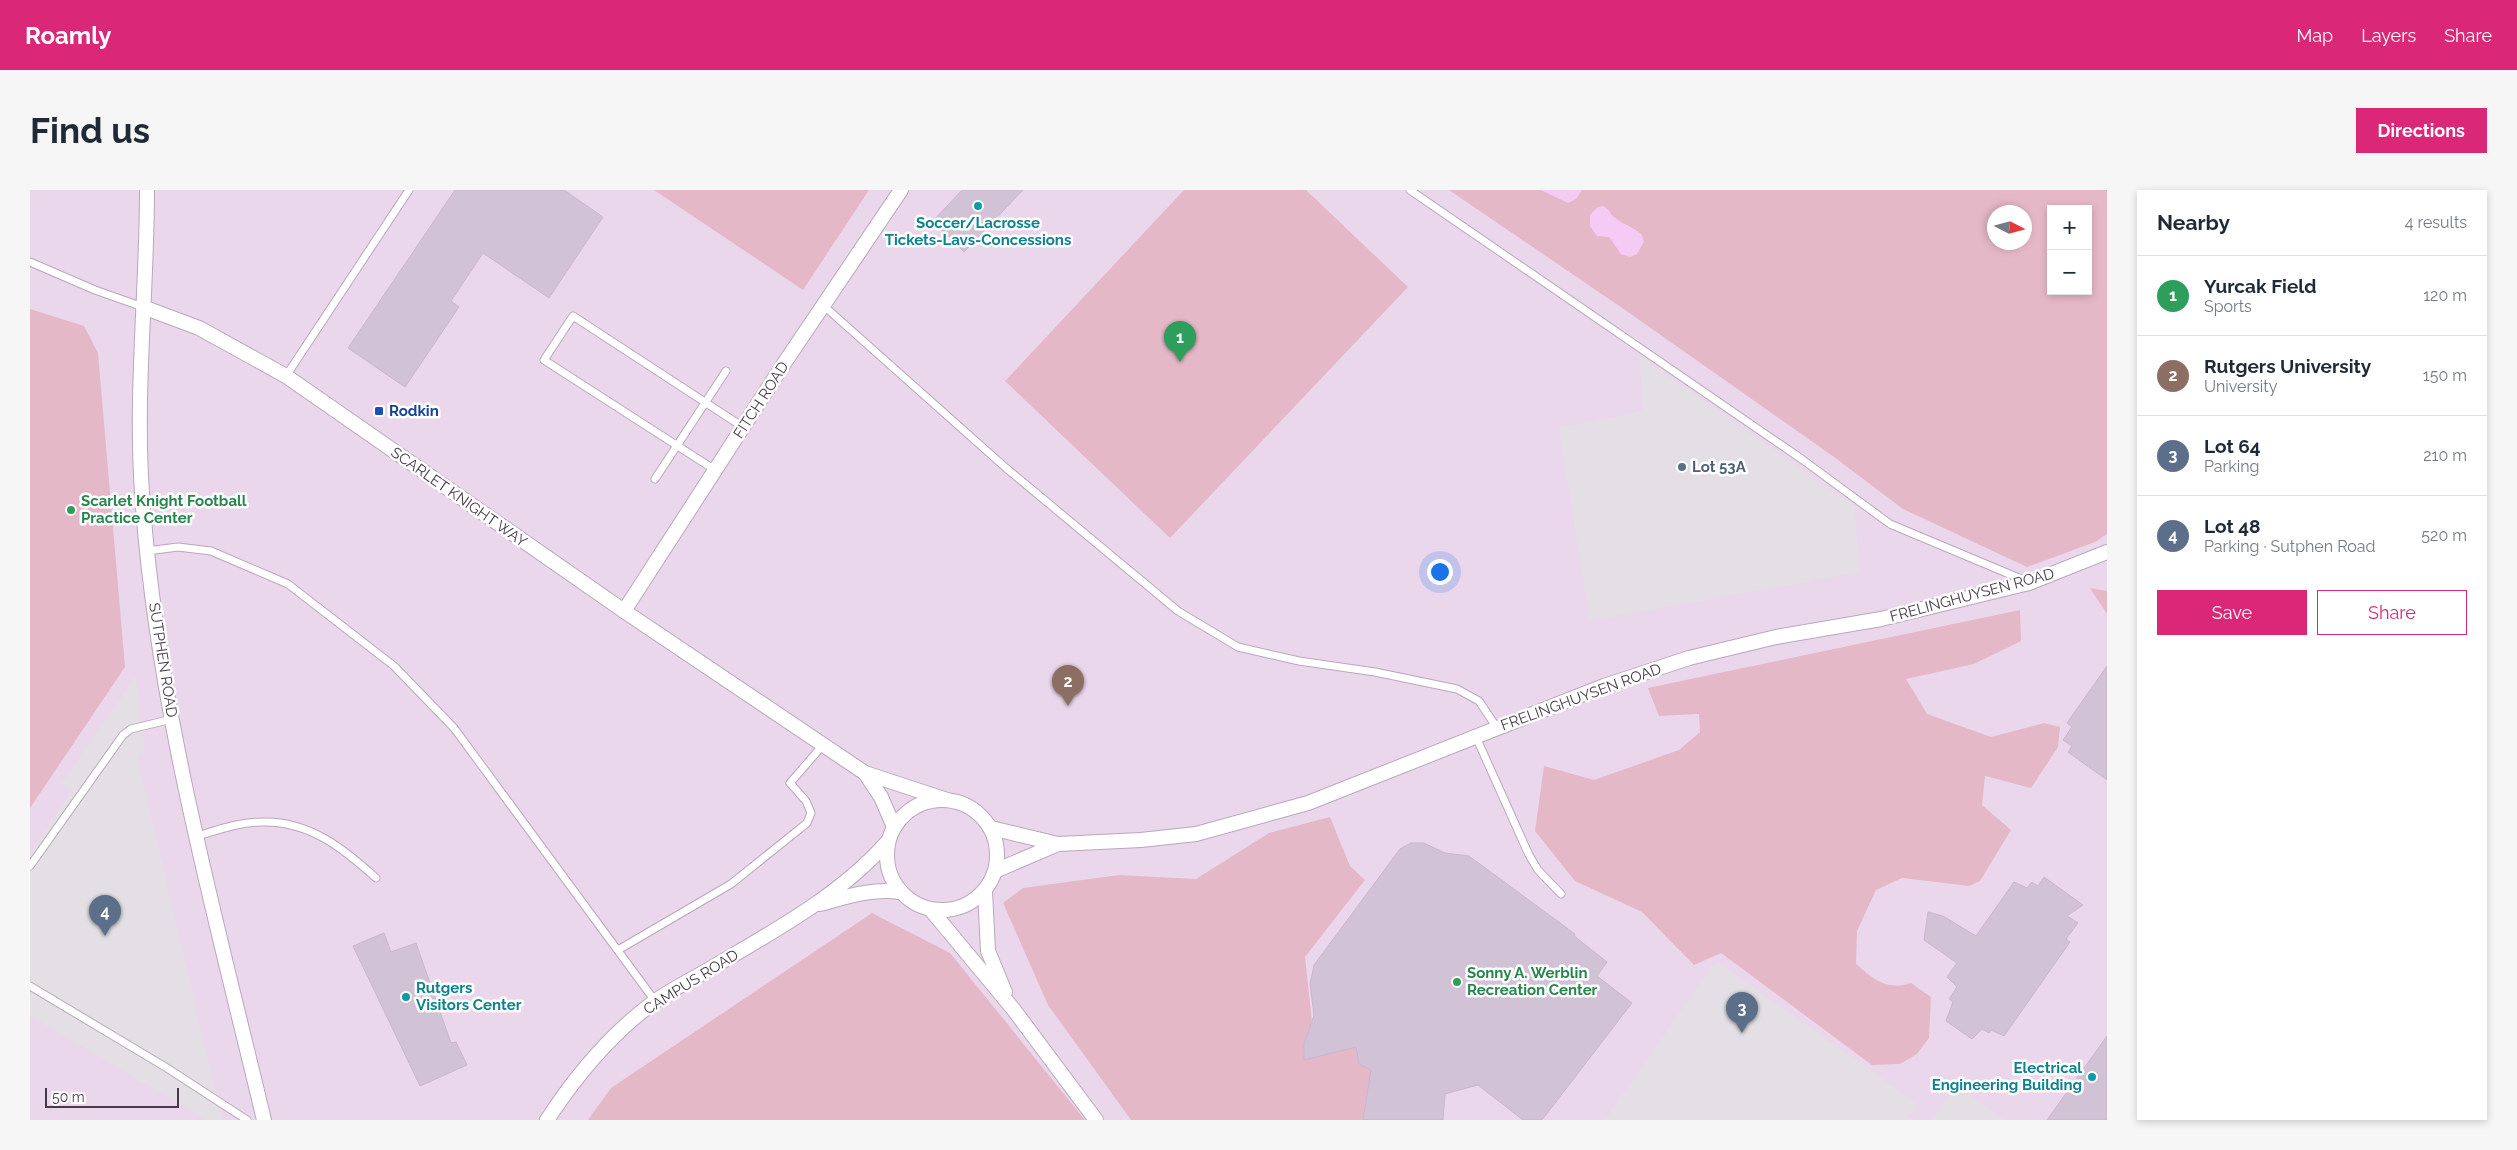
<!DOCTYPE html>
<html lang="en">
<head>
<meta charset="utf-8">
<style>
  body { margin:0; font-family:Raleway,sans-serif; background:#f6f6f7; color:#1f2937 }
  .controls { position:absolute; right:15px; top:15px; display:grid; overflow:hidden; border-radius:0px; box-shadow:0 2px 8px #0003 }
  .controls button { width:45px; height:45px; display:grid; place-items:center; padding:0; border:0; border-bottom:1px solid #e0e1e3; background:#fff; color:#1f2937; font:25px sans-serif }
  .compass { position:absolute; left:1957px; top:15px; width:45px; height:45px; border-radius:50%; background:#fff; box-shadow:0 2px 8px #0003; rotate:96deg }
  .scale { position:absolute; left:15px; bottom:12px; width:134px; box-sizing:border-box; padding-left:5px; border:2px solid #463a48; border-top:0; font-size:14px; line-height:18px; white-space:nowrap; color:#463a48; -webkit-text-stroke:4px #fff; paint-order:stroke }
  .you { position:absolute; left:1409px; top:381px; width:18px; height:18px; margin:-12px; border:4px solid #fff; border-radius:50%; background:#1a73e8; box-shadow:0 0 0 8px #1a73e833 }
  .badge { display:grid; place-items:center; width:32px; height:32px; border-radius:50%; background:#db2777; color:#fff; font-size:16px; font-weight:700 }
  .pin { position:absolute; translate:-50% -41px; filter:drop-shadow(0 1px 2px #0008) }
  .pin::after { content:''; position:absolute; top:26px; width:18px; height:15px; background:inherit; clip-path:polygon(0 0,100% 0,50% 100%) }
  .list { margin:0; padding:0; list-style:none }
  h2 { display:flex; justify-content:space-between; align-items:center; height:65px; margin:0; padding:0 20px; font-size:21px }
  h2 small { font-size:16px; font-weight:400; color:#747a83 }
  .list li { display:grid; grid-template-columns:32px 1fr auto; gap:15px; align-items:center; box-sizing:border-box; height:80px; padding:0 20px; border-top:1px solid #e0e1e3 }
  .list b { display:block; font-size:19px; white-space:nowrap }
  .list p { margin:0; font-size:16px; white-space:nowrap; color:#747a83 }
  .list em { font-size:16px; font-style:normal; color:#747a83 }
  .actions { display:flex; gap:10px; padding:15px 20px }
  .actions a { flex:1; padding:11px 0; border:1px solid #db2777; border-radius:0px; text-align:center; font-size:18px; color:#db2777 }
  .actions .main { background:#db2777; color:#fff }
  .map { position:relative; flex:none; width:2077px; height:930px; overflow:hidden; border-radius:0px }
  header { display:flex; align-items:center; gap:30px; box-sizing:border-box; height:70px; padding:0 25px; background:#db2777; color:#fff }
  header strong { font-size:24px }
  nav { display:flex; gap:28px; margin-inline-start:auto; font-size:18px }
  .intro { display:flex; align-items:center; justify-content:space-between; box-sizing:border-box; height:120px; padding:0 30px }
  h1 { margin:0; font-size:35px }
  .button { padding:12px 22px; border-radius:0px; background:#db2777; color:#fff; font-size:18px; font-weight:700 }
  main { display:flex; gap:30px; padding:0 30px }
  aside { flex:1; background:#fff; border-radius:0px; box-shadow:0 2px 8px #0003 }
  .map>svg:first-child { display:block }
  .education { fill:#ebd7ec; fill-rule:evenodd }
  .green { fill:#e5b8c7; fill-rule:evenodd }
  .sand { fill:#f5cbf5 }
  .parking { fill:#e3dfe4 }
  .building { fill:#d2c2d5; stroke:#cbb5d0 }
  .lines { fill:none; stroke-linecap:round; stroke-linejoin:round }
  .service-casing { stroke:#b7a8ba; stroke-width:9 }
  .minor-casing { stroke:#b7a8ba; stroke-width:16 }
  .service { stroke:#fff; stroke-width:7 }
  .minor { stroke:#fff; stroke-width:14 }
  .culture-dot { fill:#0f9aa8; stroke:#fff; stroke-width:2 }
  .transit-dot { fill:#1a4fb4; stroke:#fff; stroke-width:2 }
  .service-dot { fill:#5c6f8a; stroke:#fff; stroke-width:2 }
  .leisure-dot { fill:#2e9e5b; stroke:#fff; stroke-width:2 }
  .labels { text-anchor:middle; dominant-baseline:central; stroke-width:5; stroke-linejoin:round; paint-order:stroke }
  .culture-label { font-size:15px; font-weight:bold; fill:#0d838f; stroke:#fff }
  .street-label { font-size:15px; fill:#463a48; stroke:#fff }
  .transit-label { font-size:15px; font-weight:bold; fill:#164399; stroke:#fff; text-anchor:start }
  .service-label { font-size:15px; font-weight:bold; fill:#4e5e75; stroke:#fff; text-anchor:start }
  .leisure-label { font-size:15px; font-weight:bold; fill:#27864d; stroke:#fff; text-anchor:start }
</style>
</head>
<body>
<header>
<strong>Roamly</strong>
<nav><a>Map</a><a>Layers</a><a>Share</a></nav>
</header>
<div class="intro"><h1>Find us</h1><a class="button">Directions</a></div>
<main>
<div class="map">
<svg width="2077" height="930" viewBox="0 0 2077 930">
  <rect width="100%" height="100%" fill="#f4ebf4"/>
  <path class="education" d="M 0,0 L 2077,0 L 2077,930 L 0,930 ZM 2021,19 L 2058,19 L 2058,101 L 2021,101 ZM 1964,22 L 1994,22 L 1994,52 L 1964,52 Z"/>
  <g class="green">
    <polygon points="624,0 839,0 773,100"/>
    <polygon points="1154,0 1276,0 1378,97 1140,348 975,191"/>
    <path d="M 1419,0 L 2077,0 L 2077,344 L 2065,352 L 1997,377 L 1873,319 L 1804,267 L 1598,122 ZM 2021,19 L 2058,19 L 2058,101 L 2021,101 ZM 1964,22 L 1994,22 L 1994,52 L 1964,52 Z"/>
    <polygon points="0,119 54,136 68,163 95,477 0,618"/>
    <polygon points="2060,398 2077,401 2077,424"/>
    <path d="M 1990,420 L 1991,451 L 1944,474 L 1876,489 L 1897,524 L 1961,547 L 2014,533 L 2030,537 L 2028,557 L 2001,598 L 1955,586 L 1952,615 L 1981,640 L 1950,691 L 1939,696 L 1872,688 L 1846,700 L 1827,741 L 1826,774 C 1844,789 1855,801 1881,793 L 1901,807 L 1899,848 L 1887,864 L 1870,874 L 1842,875 L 1691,763 L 1664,775 L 1612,722 L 1545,691 L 1505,641 L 1514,576 L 1564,590 L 1649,560 L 1670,542 L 1669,524 L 1629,526 L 1618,498 Z"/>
    <polygon points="1300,627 1320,676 1335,690 1275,767 1282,832 1275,869 1330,856 1355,887 1333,930 1101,930 1018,815 973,713 993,698 1089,685 1166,689 1239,643"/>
    <polygon points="842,723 920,763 1055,930 558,930 581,898"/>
  </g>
  <g class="sand">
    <polygon points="1511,0 1552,0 1546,9 1538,13"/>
    <path d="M 1573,16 C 1580,19 1579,23 1584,27 C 1592,34 1604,37 1612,45 L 1614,52 L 1607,64 L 1600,67 L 1591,64 L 1579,47 L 1567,46 L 1560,36 L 1560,25 L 1568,17 Z"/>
  </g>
  <g class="parking">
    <polygon points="1610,166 1824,316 1830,382 1560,431 1529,238 1613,221"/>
    <polygon points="106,486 115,563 107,566 192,930 177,930 0,826 0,665 42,600 31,594"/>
    <polygon points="1686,771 1888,914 1879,927 1883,930 1575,930"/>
    <polygon points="1926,895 1975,930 1902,930"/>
  </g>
  <g class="building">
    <polygon points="425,0 534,0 573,27 519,108 453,63 421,111 429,117 375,197 318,158"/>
    <polygon points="932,0 993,0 934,62 903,31"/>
    <polygon points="2077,476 2077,590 2038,562 2042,556 2033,550 2042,537 2037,533"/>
    <polygon points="1381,653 1394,653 1415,663 1439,666 1545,744 1544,746 1577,772 1567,786 1602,813 1512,930 1493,930 1448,895 1415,904 1413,930 1333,930 1341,880 1329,874 1326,857 1274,870 1274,854 1284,825 1280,794 1284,775 1370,659"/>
    <polygon points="2014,687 2053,715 2037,726 2048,733 2036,749 2040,752 1974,846 1961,840 1959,843 1952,839 1942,849 1916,831 1923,812 1919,809 1927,797 1917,787 1927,773 1894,750 1898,722 1913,726 1946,746 1984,692 1997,698 2002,692 2008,696"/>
    <polygon points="354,743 361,762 386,753 421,853 426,852 437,875 390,896 323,756"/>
    <polygon points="2077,846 2077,930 2017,930"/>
  </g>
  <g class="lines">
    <defs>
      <g id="service">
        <polyline points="1380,0 1773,270 1860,334 1996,391"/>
        <polyline points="0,72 65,100 113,117"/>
        <polyline points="794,116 976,278 1148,421 1208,457 1269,471 1345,482 1427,499 1449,511 1467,538"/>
        <polyline points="256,186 379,0"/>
        <polyline points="685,280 514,170 543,126 713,237"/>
        <polyline points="625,289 696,181"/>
        <polyline points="117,361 148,357 181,361 258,394 364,476 424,538 625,811"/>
        <polyline points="1446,547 1499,665 1508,680 1531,704"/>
        <path d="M 167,646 C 188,640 209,632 231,632 C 278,630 313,658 346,688"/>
        <polyline points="0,676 93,545 101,539 142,529"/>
        <polyline points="588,760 701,694 777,633 781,623 776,611 760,593 793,555"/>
        <polyline points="0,796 137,878 217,930"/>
      </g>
      <g id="minor">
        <path d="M 117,0 C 117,101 105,201 112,303 C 126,515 185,724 234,930"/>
        <polyline points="113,117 169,138 256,186 594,421 835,583 917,610"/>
        <polyline points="594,421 753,175 871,0"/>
        <polyline points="835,583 851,607 864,637"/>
        <circle cx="912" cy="665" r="55"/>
        <polyline points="961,638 1028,654 1111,650 1166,644 1278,613 1574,496 1659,468 1746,447 1851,429 1999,393 2077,362"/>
        <polyline points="965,681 1028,654"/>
        <polyline points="955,701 958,761 975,802"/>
        <path d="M 790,714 C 816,707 842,698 870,702"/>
        <polyline points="901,720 984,820 1066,930"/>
        <path d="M 517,930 C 545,887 582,843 624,812 C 642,799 663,789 683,777 C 744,741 811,705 858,651"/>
      </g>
    </defs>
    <use href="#service" class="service-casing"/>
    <use href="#minor" class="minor-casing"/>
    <use href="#service" class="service"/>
    <use href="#minor" class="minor"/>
  </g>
  <g class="culture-dot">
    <circle cx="948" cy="16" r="5"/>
    <circle cx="376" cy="807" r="5"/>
    <circle cx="2062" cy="887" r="5"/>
  </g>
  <rect class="transit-dot" x="344" y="216" width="10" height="10" rx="2.5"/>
  <circle class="service-dot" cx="1652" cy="277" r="5"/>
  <g class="leisure-dot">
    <circle cx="41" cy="320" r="5"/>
    <circle cx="1427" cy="792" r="5"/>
  </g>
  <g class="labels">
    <g class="culture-label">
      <text x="948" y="33">Soccer/Lacrosse<tspan x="948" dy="17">Tickets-Lavs-Concessions</tspan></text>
      <text x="386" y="798" text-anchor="start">Rutgers<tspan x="386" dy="17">Visitors Center</tspan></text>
      <text x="2052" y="878" text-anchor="end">Electrical<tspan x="2052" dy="17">Engineering Building</tspan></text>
    </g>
    <g class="street-label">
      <text transform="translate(731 210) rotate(-57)">FITCH ROAD</text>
      <text transform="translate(429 307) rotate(35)">SCARLET KNIGHT WAY</text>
      <text transform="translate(1942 405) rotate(-15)">FRELINGHUYSEN ROAD</text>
      <text transform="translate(133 470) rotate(81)">SUTPHEN ROAD</text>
      <text transform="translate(1551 507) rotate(-20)">FRELINGHUYSEN ROAD</text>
      <text transform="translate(661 792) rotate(-32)">CAMPUS ROAD</text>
    </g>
    <g class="transit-label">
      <text x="359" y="221">Rodkin</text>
    </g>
    <g class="service-label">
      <text x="1662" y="277">Lot 53A</text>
    </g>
    <g class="leisure-label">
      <text x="51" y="311">Scarlet Knight Football<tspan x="51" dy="17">Practice Center</tspan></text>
      <text x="1437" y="783">Sonny A. Werblin<tspan x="1437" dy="17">Recreation Center</tspan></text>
    </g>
  </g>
</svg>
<div class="controls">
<button>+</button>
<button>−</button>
</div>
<svg class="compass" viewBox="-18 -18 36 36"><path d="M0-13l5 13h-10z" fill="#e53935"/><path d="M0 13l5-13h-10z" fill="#747a83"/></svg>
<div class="scale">50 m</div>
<div class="you"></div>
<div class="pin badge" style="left:1150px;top:172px;background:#2e9e5b">1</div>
<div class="pin badge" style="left:1038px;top:516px;background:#8d6e63">2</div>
<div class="pin badge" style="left:1712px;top:843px;background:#5c6f8a">3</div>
<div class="pin badge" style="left:75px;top:746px;background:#5c6f8a">4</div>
</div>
<aside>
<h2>Nearby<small>4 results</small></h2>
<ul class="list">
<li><span class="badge" style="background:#2e9e5b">1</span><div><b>Yurcak Field</b><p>Sports</p></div><em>120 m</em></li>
<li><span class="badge" style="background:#8d6e63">2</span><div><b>Rutgers University</b><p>University</p></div><em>150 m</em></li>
<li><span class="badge" style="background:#5c6f8a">3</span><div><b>Lot 64</b><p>Parking</p></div><em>210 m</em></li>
<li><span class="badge" style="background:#5c6f8a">4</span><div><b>Lot 48</b><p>Parking · Sutphen Road</p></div><em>520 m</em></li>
</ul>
<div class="actions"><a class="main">Save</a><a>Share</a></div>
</aside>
</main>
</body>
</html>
